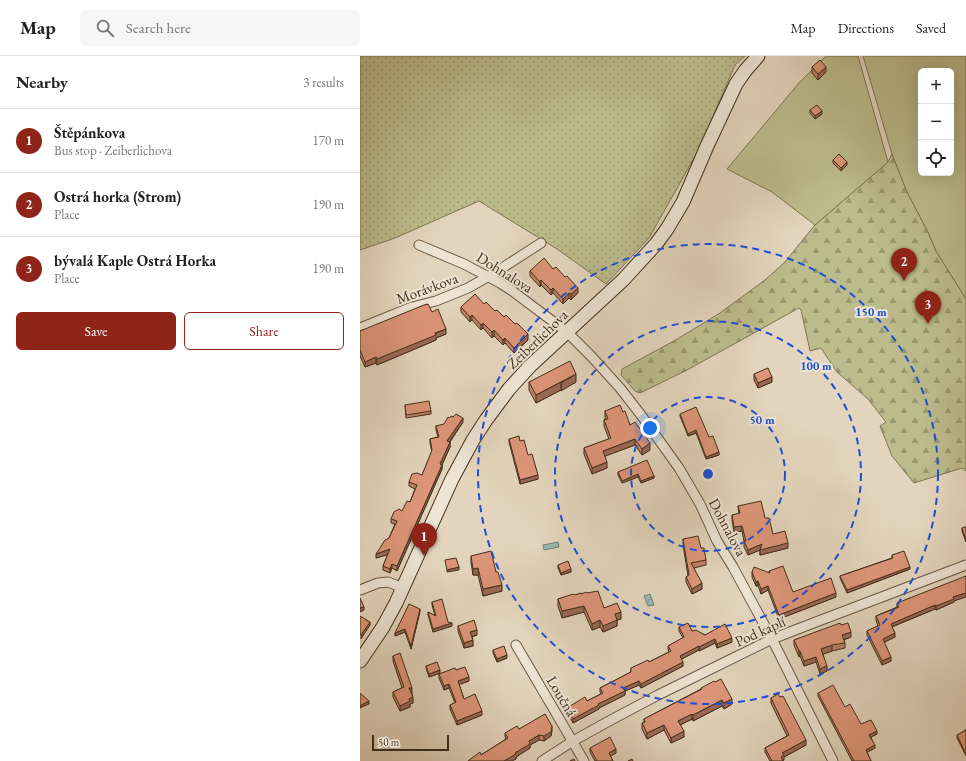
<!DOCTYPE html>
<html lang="en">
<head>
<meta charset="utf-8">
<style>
  body { margin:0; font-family:"EB Garamond",serif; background:#f6f6f6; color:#222 }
  .controls { position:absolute; right:12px; top:12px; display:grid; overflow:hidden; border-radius:6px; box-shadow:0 4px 16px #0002 }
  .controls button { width:36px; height:36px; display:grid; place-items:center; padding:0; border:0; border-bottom:1px solid #e0e0e0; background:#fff; color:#222; font:20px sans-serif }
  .scale { position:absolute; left:12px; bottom:10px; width:77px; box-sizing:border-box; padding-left:4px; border:2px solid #412f1a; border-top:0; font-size:11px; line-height:14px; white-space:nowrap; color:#412f1a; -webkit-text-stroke:3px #ede4d4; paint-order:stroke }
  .you { position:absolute; left:290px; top:372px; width:14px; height:14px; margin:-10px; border:3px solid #fff; border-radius:50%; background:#1a73e8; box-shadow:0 0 0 6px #1a73e833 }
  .badge { display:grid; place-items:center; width:26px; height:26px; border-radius:50%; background:#8f2418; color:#fff; font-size:13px; font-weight:700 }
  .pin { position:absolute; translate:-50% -33px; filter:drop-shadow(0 1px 2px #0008) }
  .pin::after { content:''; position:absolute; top:21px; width:14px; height:12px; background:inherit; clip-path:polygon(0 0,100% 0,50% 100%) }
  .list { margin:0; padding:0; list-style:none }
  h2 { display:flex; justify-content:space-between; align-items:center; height:52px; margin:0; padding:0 16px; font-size:17px }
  h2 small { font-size:13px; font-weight:400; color:#767676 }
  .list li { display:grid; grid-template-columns:26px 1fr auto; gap:12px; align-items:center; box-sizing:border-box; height:64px; padding:0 16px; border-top:1px solid #e0e0e0 }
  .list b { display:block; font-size:15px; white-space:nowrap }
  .list p { margin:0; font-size:13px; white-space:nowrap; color:#767676 }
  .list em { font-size:13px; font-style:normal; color:#767676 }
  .actions { display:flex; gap:8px; padding:12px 16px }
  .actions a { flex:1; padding:9px 0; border:1px solid #8f2418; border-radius:6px; text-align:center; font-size:14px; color:#8f2418 }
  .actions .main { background:#8f2418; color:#fff }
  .icon { flex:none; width:22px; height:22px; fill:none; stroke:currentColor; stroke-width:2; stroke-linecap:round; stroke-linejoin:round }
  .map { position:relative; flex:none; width:606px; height:705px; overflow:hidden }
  header { display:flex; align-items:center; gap:24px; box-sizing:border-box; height:56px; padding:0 20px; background:#fff; border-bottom:1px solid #e0e0e0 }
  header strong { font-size:19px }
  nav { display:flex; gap:22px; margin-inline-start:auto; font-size:14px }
  .search { width:280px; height:36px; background:#f6f6f6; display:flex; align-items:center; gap:10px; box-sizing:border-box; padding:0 14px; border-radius:6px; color:#767676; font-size:15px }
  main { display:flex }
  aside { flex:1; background:#fff }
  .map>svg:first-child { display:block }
  .grass { fill:url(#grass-dots); stroke:#7e7553 }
  .forest { fill:url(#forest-firs); stroke:#7e7553 }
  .garden { fill:#bcbb8c; stroke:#7e7553; fill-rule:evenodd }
  .water { fill:url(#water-waves); stroke:#738175 }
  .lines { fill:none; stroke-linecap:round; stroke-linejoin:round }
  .street-casing { stroke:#6a5843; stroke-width:11 }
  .secondary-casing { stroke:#412f1a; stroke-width:15 }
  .street { stroke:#ede4d4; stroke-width:9 }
  .secondary { stroke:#ede4d4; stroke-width:13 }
  .wall { fill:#bf8068; stroke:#412f1a }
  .shaded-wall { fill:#9b6855; stroke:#412f1a }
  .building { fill:#de9579; stroke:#412f1a }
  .ring { fill:none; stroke:#1d4ed8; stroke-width:2; stroke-dasharray:7 5 }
  .labels { text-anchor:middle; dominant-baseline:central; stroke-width:4; stroke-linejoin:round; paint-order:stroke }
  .street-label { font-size:15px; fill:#412f1a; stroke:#ede4d4 }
  .centre { fill:#1d4ed8; stroke:#ede4d4; stroke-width:2 }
  .ring-label { font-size:12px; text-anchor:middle; font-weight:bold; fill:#1d4ed8; stroke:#ede4d4; stroke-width:4; stroke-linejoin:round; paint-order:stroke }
</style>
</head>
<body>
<header>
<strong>Map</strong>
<div class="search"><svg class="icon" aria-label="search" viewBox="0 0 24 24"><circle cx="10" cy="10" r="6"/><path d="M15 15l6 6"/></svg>Search here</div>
<nav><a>Map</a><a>Directions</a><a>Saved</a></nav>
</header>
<main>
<aside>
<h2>Nearby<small>3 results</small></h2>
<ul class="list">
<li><span class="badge">1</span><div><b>Štěpánkova</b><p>Bus stop · Zeiberlichova</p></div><em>170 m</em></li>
<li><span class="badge">2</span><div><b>Ostrá horka (Strom)</b><p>Place</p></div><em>190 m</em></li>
<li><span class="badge">3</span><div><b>bývalá Kaple Ostrá Horka</b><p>Place</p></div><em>190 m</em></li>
</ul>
<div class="actions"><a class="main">Save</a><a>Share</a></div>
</aside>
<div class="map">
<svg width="606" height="705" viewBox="0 0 606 705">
  <defs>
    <pattern id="grass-dots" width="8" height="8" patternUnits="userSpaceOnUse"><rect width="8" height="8" fill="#bcbb8c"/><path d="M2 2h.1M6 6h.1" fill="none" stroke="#9a9872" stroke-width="1.8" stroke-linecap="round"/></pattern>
    <pattern id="forest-firs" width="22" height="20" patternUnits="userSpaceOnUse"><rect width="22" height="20" fill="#bcbb8c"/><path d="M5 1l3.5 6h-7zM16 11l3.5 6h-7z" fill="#9a9872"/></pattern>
    <pattern id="water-waves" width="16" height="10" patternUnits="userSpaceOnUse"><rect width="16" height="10" fill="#95b8b2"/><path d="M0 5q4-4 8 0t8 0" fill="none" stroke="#7b9690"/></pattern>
  </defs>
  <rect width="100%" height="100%" fill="#e3d5bd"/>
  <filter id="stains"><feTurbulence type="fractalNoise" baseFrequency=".005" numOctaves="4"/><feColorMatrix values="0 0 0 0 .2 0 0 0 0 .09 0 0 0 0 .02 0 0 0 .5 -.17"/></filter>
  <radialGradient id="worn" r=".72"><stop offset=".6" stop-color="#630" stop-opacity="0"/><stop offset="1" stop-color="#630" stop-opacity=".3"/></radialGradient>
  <polygon class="grass" points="0,0 385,0 375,9 338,95 289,182 246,228 197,193 119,145 35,182 0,194"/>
  <polygon class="forest" points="532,98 547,136 568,176 576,195 606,243 606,415 602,412 554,427 532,400 520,370 526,366 508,343 477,316 461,292 450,295 441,254 439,252 327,314 280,337 275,335 261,319 262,313 314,285 360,257 405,224 424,207 455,169 528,106"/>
  <g class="garden">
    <polygon points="466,0 498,0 528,106 455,169 412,136 367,113 439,27"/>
    <path d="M 503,0 L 606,0 L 606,243 L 576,195 L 568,176 L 547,136 L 532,98 ZM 561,15 L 591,15 L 591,117 L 561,117 Z"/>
  </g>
  <g class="water">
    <polygon points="198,486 199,491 184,494 183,489"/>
    <polygon points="290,538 294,549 288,550 284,540"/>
  </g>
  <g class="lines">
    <defs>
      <g id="street">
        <polyline points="59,189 104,208 140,227 151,234 207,276 232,301 260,332 281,359 319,412 340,448 357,485 373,511 412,583 473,705"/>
        <polyline points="0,272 52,251 76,245 108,232 136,216 181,187"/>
        <polyline points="0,534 18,527 28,526 43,532"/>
        <polyline points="156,589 224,705"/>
        <polyline points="182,705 213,685 251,664 298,639 412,583 456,566 606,509"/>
      </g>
      <polyline id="secondary" points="0,605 23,571 36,547 92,423 113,384 126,364 149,333 170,310 263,224 296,188 307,173 323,146 347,90 376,28 385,15 398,0"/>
    </defs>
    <use href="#street" class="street-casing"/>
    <use href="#secondary" class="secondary-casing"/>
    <use href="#street" class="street"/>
    <use href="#secondary" class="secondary"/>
  </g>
  <g class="wall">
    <polygon points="452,11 466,16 458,24 452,17"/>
    <polygon points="450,54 462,58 455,63 450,57"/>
    <polygon points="473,104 487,109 481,115 473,107"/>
    <polygon points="193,213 218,237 211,244 209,242 203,248 193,237 191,239 181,229 180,231 170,220 170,215"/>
    <polygon points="124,248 144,261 168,284 154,297 145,287 143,289 134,280 132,282 123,272 121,274 112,264 110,266 101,256 101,251"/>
    <polygon points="72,256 86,278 76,282 76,284 17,309 16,307 5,311 0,300 0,275"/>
    <polygon points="394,318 412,326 398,332 394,324"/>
    <polygon points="169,326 216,326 176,347 169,334"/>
    <polygon points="45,349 71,355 71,358 46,362"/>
    <polygon points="245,355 263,356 270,369 290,394 282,399 275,389 244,400 247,412 232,418 224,398 224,392 249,383 244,370 244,364 245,363"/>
    <polygon points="320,358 349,381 359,399 346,403 336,377 328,380 320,360"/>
    <polygon points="103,366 90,386 90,391 82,409 82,413 37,515 32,512 30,517 23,514 23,510 28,498 16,502 29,482 35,468 31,467 31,463 42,455 50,446 55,433 49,430 49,426 62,419 72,396 70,387 70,383 78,381 76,374 76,370"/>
    <polygon points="149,383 160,385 178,423 160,428 149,386"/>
    <polygon points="258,416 294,420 294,422 281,427 278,421 262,427 258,419"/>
    <polygon points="378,450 405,462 413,478 428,492 400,499 400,494 388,499 384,491 384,485 382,475 374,476 372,464 372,459 379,458"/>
    <polygon points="606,471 606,486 602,475 602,472"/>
    <polygon points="323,483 341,492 346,504 346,509 334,512 342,533 332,538 326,526 326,521 328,520 323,489"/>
    <polygon points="532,499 550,513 487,537 480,522 480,520 532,502"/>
    <polygon points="111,500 136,516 142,535 123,540 118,519 113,519 111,506"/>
    <polygon points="198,509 211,516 201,519 198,512"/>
    <polygon points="409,515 433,536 476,541 419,563 408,534 401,538 398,530 396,530 392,521 392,516 409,517"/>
    <polygon points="227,537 244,552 261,563 257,564 257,570 243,576 240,571 232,574 224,556 202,562 198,550 198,543 214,539"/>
    <polygon points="594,545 594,546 576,554 575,553 532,571 535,581 524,586 531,605 522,609 507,579 507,575 518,570 516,564 516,560 537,551 537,547"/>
    <polygon points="72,546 88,566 92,570 73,576 68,559 68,556 75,560 72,549"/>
    <polygon points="60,555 51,593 45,576 35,580"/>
    <polygon points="481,569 491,581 484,584 485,587 485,592 472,595 463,598 467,615 460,618 456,606 444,610 440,600 439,601 434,589 434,584"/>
    <polygon points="98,570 117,579 112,581 113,590 104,592 98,575"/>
    <polygon points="319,571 332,575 372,586 357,592 355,587 339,595 339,594 321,603 323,610 281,632 279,629 265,635 265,639 239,652 239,653 213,667 207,656 207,652 227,645 241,638 240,636 240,632 271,616 271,612 289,606 309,596 308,593 308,590 323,582 319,575"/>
    <polygon points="133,594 147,602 137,606 133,597"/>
    <polygon points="33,600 52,637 53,647 50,648 50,651 40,655 33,641 33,636 42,632 33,605"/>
    <polygon points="66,610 80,617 69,621 66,612"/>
    <polygon points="96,614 109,625 99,628 104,643 122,659 97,669 90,653 90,649 95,647 89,632 84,634 79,622 79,618"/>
    <polygon points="341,632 372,648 364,653 362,650 333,665 332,663 320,669 324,681 311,687 304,674 287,683 282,673 282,667 284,667 284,663 341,633"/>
    <polygon points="458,637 501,668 517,678 511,681 515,692 507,696 511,705 492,705 458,640"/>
    <polygon points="411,642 446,689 424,701 423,705 410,705 405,696 405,692 427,680 411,647"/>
    <polygon points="159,673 192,674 191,680 184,685 179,684 170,689 170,692 156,701 156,703 121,699 146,683 145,681 145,677"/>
    <polygon points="606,674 606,700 597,682 597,679"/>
    <polygon points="230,692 256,697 250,700 253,705 235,705 230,696"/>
  </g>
  <g class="shaded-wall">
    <polygon points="466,11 466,16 458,24 458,18"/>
    <polygon points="462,55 462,58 455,63 455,60"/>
    <polygon points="487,106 487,109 481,115 481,112"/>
    <polygon points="181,224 181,229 180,231 180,226"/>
    <polygon points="193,232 193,237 191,239 191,234"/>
    <polygon points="218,232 218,237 211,244 211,238"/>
    <polygon points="209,237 209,242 203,248 203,243"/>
    <polygon points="112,259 112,264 110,266 110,261"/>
    <polygon points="123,267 123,272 121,274 121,269"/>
    <polygon points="86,273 86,278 76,282 76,284 17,309 17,303"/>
    <polygon points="134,274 134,280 132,282 132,276"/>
    <polygon points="168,278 168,284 154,297 154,292"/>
    <polygon points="145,282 145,287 143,289 143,284"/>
    <polygon points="16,301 16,307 5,311 5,306"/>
    <polygon points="216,318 216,326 201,335 201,327"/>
    <polygon points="412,321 412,326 398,332 398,327"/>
    <polygon points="201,326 201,334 176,347 176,339"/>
    <polygon points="103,362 103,366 87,389 87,385"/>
    <polygon points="336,374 336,377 328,380 328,378"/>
    <polygon points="275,383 275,389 243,401 243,395"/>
    <polygon points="90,386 90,391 80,413 80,408"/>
    <polygon points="290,387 290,394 282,399 282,393"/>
    <polygon points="359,396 359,399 346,403 346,401"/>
    <polygon points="247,406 247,412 232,418 232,412"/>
    <polygon points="82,409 82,413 37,515 37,510"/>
    <polygon points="278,418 278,421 262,427 262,425"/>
    <polygon points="178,419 178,423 160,428 160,424"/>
    <polygon points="294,420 294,422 281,427 281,425"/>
    <polygon points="382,470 382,475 374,476 374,471"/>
    <polygon points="428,487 428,492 400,499 400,494 388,499 388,494 402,488"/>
    <polygon points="30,493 30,498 16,502 16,498"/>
    <polygon points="32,508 32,512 30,517 30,513"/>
    <polygon points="99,511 99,514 87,516 87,514"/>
    <polygon points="550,511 550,513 487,537 487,534"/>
    <polygon points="118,512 118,519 113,519 113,513"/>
    <polygon points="211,513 211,516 201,519 201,517"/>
    <polygon points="398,525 398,530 396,530 396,526"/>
    <polygon points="342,527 342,533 332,538 332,533"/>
    <polygon points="142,529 142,535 123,540 123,533"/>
    <polygon points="408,530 408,534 401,538 401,533"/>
    <polygon points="476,537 476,541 419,563 419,559"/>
    <polygon points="606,537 606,541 594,545 594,546 576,554 576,550 593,541"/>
    <polygon points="575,549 575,553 531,571 531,568"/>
    <polygon points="224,550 224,556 202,562 202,555"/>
    <polygon points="4,551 4,554 0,556 0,552"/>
    <polygon points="60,553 60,555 51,593 51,590"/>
    <polygon points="261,556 261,563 257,564 257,570 243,576 243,570 255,558"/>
    <polygon points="240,564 240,571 232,574 232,568"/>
    <polygon points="10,566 10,569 1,583 1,579"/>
    <polygon points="92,567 92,570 73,576 73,573"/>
    <polygon points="45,573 45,576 35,580 35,577"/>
    <polygon points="117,574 117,579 110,581 110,576"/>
    <polygon points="491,576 491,581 482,584 482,579"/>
    <polygon points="535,577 535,581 523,587 523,583"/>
    <polygon points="372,582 372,586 357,592 357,588"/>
    <polygon points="355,583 355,587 339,595 339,591"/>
    <polygon points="113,584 113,590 104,592 104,587"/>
    <polygon points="472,589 472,595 461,599 461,593"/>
    <polygon points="339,590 339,594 320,604 320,600"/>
    <polygon points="439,595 440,595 440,600 439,601"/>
    <polygon points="147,599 147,602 137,606 137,603"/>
    <polygon points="456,601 456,606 444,610 444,605"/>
    <polygon points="531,601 531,605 522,609 522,605"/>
    <polygon points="323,606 323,610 281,632 281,628"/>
    <polygon points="467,610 467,615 460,618 460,613"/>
    <polygon points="80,614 80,617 69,621 69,618"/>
    <polygon points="109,621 109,625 98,629 98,625"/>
    <polygon points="279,625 279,629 265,635 265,639 239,652 239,653 213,667 213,663 238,648 263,632"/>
    <polygon points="89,628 89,632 84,634 84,630"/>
    <polygon points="49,632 52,632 52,637 49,638"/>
    <polygon points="53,641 53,647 50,648 50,651 40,655 40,650 49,643"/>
    <polygon points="372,643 372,648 364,653 364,647"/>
    <polygon points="362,644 362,650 333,665 333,659"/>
    <polygon points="9,645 9,648 0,652 0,650"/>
    <polygon points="122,655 122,659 97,669 97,665"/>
    <polygon points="332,658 332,663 318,670 318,665"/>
    <polygon points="304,669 304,674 287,683 287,677"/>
    <polygon points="192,670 192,674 191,680 184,685 184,680"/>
    <polygon points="324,675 324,681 311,687 311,682"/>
    <polygon points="517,675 517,678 509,682 509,679"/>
    <polygon points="179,679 179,684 170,689 170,692 156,701 156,703 152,705 144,705 169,685"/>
    <polygon points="446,684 446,689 424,701 424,704 421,705 421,701 422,697"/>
    <polygon points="515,689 515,692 506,697 506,694"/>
    <polygon points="256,693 256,697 249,701 249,697"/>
  </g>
  <g class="building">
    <polygon points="460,4 466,11 458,18 452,11"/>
    <polygon points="457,49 462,55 455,60 450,54"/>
    <polygon points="479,98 487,106 481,112 473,104"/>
    <polygon points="184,202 193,213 196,211 205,221 207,220 218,232 211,238 209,237 203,243 193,232 191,234 181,224 180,226 170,215"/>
    <polygon points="115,238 124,248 126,246 135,255 137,254 144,261 146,259 155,268 157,267 168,278 154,292 145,282 143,284 134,274 132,276 123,267 121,269 112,259 110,261 101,251"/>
    <polygon points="68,248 72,256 78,253 86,273 75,277 76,279 17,303 16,301 5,306 0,294 0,275 64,249"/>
    <polygon points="210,305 216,318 176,339 169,326"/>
    <polygon points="408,312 412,321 398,327 394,318"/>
    <polygon points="69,345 71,355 46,359 45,349"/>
    <polygon points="260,349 263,356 265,355 270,369 275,366 290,387 282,393 275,383 243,395 247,406 232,412 224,392 251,382 244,364 248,363 245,355"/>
    <polygon points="336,351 349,381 353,380 359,396 346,401 336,374 328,378 320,358"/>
    <polygon points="96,358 103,362 87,385 90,386 80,408 82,409 37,510 32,508 30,513 23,510 30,493 16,498 25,484 29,482 37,465 31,463 34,456 39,453 42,455 47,445 50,446 57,429 49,426 52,418 57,417 62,419 72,394 70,383 79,381 76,370 84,368 88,361 89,362 91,360 93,361"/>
    <polygon points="159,380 160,385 164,384 168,399 172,398 178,419 160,424 149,383"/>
    <polygon points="287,404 294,420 281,425 278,418 262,425 258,416"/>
    <polygon points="401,445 405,462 409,462 413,478 425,475 428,487 400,494 402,488 388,494 384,485 386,485 382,470 374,471 372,459 380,457 378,450"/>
    <polygon points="606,471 606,484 602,472"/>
    <polygon points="338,480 341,492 344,492 346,504 331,507 342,527 332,533 326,521 329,519 323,483"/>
    <polygon points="131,495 136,516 138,516 142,529 123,533 118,512 113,513 111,500"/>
    <polygon points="544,495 550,511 487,534 480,520 533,502 532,499"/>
    <polygon points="96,502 99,511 87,514 85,504"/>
    <polygon points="208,505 211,513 201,517 198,509"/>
    <polygon points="423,510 433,536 471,522 476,537 419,559 408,530 401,533 398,525 396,526 392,516 394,511 410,517 409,515"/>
    <polygon points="606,520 606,537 593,541 594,543 576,550 575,549 531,568 535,577 523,583 531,601 522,605 507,575 520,569 516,560 539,551 537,547"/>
    <polygon points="238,535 244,552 257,547 261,556 255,558 257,564 243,570 240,564 232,568 224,550 202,555 198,543 213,538 214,539 221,537 221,538 226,536 227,537"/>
    <polygon points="0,542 4,551 0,552"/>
    <polygon points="82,543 88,566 92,567 73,573 68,556 76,560 72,546"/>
    <polygon points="49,548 60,553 51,590 45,573 35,577"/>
    <polygon points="0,560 10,566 1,579 0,578"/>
    <polygon points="114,564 117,574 110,576 113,584 104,587 98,570"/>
    <polygon points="328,567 332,575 336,574 345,579 365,568 372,582 357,588 355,583 339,591 339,590 320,600 323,606 281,628 279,625 263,632 265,635 238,648 239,649 213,663 207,652 225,641 227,645 243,637 240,632 271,616 271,612 288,604 289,606 311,595 308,590 324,581 319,571"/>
    <polygon points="480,567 481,569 488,567 491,576 482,579 485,587 472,589 461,593 467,610 460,613 456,601 444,605 440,595 439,595 434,584"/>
    <polygon points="144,590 147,599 137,603 133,594"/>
    <polygon points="40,597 52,632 49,632 53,641 49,643 50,645 40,650 33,636 44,631 33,600"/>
    <polygon points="77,606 80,614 69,618 66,610"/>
    <polygon points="105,611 109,621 98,625 104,643 115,638 122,655 97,665 90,649 96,646 89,628 84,630 79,618 95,612 96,614"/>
    <polygon points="361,623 372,643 364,647 362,644 333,659 332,658 318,665 324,675 311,682 304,669 287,677 282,667 285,666 284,663 336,636 342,633 341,632 354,625 355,626"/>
    <polygon points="473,629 485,651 490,648 501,668 511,664 517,675 509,679 515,689 506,694 511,705 494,705 458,637"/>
    <polygon points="0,637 9,645 0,650"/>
    <polygon points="418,638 420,641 423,640 446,684 422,697 424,699 421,701 423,705 412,705 405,692 429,679 411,642"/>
    <polygon points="185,658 192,670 191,676 184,680 179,679 169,685 170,688 155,697 156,698 144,705 108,705 120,696 121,699 148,682 145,677 157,670 159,673"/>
    <polygon points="606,674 606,698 597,679"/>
    <polygon points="250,681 256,693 249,697 253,705 237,705 230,692"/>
    <polygon points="214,703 215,705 210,705"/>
    <polygon points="272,703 273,705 268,705"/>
  </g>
  <g class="ring">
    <circle cx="348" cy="418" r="77"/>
    <circle cx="348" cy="418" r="153"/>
    <circle cx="348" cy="418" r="230"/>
  </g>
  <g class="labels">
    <g class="street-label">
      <text transform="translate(145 216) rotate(32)">Dohnalova</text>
      <text transform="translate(67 232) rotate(-20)">Morávkova</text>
      <text transform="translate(177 283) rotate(-44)">Zeiberlichova</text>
      <text transform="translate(368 471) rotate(62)">Dohnalova</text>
      <text transform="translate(400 575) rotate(-24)">Pod kaplí</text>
      <text transform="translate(202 640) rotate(59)">Loučná</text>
    </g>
  </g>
  <circle cx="348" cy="418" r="6" class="centre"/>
  <g class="ring-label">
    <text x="511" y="260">150 m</text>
    <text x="456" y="314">100 m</text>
    <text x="402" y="368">50 m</text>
  </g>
  <rect width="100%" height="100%" filter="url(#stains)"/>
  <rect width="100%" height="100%" fill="url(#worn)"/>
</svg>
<div class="controls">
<button>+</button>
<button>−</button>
<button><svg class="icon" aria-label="locate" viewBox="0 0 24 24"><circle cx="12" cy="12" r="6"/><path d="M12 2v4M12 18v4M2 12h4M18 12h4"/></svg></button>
</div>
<div class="scale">50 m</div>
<div class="you"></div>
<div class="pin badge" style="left:64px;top:500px">1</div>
<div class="pin badge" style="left:544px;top:225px">2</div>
<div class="pin badge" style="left:568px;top:268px">3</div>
</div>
</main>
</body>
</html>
